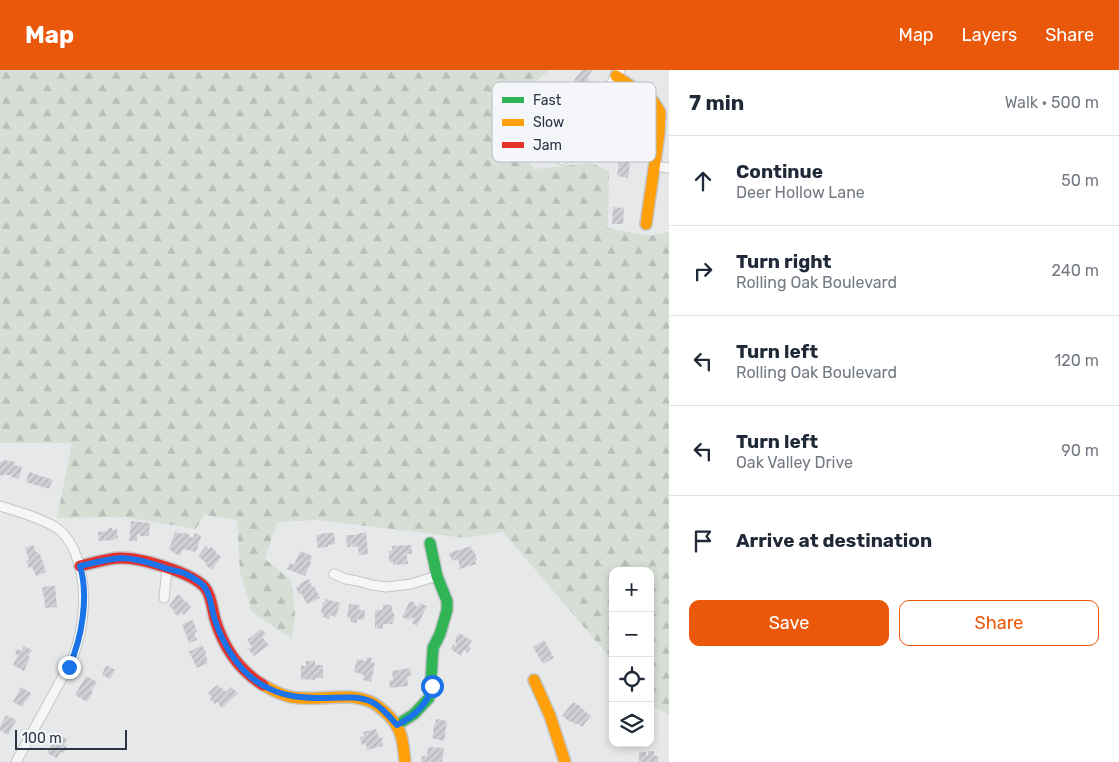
<!DOCTYPE html>
<html lang="en">
<head>
<meta charset="utf-8">
<style>
  body { margin:0; font-family:Rubik,sans-serif; background:#f2f2f3; color:#1f2937 }
  .controls { position:absolute; right:15px; bottom:15px; display:grid; overflow:hidden; border-radius:10px; box-shadow:0 2px 8px #0003 }
  .controls button { width:45px; height:45px; display:grid; place-items:center; padding:0; border:0; border-bottom:1px solid #e0e1e3; background:#fff; color:#1f2937; font:25px sans-serif }
  .scale { position:absolute; left:15px; bottom:12px; width:112px; box-sizing:border-box; padding-left:5px; border:2px solid #2b3445; border-top:0; font-size:14px; line-height:18px; white-space:nowrap; color:#2b3445; -webkit-text-stroke:4px #f4f6f9; paint-order:stroke }
  .stop { position:absolute; width:15px; height:15px; margin:-11px; border:4px solid #1a73e8; border-radius:50%; background:#fff }
  .stop.end { background:#1a73e8; border-color:#fff; box-shadow:0 1px 5px #0008 }
  .list { margin:0; padding:0; list-style:none }
  h2 { display:flex; justify-content:space-between; align-items:center; height:65px; margin:0; padding:0 20px; font-size:21px }
  h2 small { font-size:16px; font-weight:400; color:#747a83 }
  .list li { display:grid; grid-template-columns:32px 1fr auto; gap:15px; align-items:center; box-sizing:border-box; height:90px; padding:0 20px; border-top:1px solid #e0e1e3 }
  .list b { display:block; font-size:19px; white-space:nowrap }
  .list p { margin:0; font-size:16px; white-space:nowrap; color:#747a83 }
  .list em { font-size:16px; font-style:normal; color:#747a83 }
  .actions { display:flex; gap:10px; padding:15px 20px }
  .actions a { flex:1; padding:11px 0; border:1px solid #ea580c; border-radius:10px; text-align:center; font-size:18px; color:#ea580c }
  .actions .main { background:#ea580c; color:#fff }
  .icon { flex:none; width:28px; height:28px; fill:none; stroke:currentColor; stroke-width:2; stroke-linecap:round; stroke-linejoin:round }
  .map { position:relative; flex:none; width:669px; height:692px; overflow:hidden }
  header { display:flex; align-items:center; gap:30px; box-sizing:border-box; height:70px; padding:0 25px; background:#ea580c; color:#fff }
  header strong { font-size:24px }
  nav { display:flex; gap:28px; margin-inline-start:auto; font-size:18px }
  main { display:flex }
  aside { flex:1; background:#fff }
  .map>svg:first-child { display:block }
  .forest { fill:url(#forest-firs) }
  .building { fill:url(#building-hatch) }
  .lines { fill:none; stroke-linecap:round; stroke-linejoin:round }
  .street-casing { stroke:#c4c6c8; stroke-width:11 }
  .fast-casing { stroke:#c4c6c8; stroke-width:14 }
  .slow-casing { stroke:#c4c6c8; stroke-width:14 }
  .jam-casing { stroke:#c4c6c8; stroke-width:14 }
  .street { stroke:#f5f6f7; stroke-width:9 }
  .fast { stroke:#30b455; stroke-width:11 }
  .slow { stroke:#ff9f0a; stroke-width:11 }
  .jam { stroke:#e5322d; stroke-width:11 }
  .route { stroke:#1a73e8; stroke-width:6 }
  .key { fill:#f4f6f9; stroke:#b8bcc3; stroke-width:1 }
  .key-label { font-size:14px; fill:#2b3445 }
</style>
</head>
<body>
<header>
<strong>Map</strong>
<nav><a>Map</a><a>Layers</a><a>Share</a></nav>
</header>
<main>
<div class="map">
<svg width="669" height="692" viewBox="0 0 669 692">
  <defs>
    <pattern id="forest-firs" width="22" height="20" patternUnits="userSpaceOnUse" patternTransform="scale(1.25)"><rect width="22" height="20" fill="#d6ded6"/><path d="M5 1l3.5 6h-7zM16 11l3.5 6h-7z" fill="#b8bfb9"/></pattern>
    <pattern id="building-hatch" width="6" height="6" patternUnits="userSpaceOnUse" patternTransform="scale(1.25)"><rect width="6" height="6" fill="#ced0d3"/><path d="M-1 1l2-2M0 6l6-6M5 7l2-2" fill="none" stroke="#b1b3b6"/></pattern>
  </defs>
  <rect width="100%" height="100%" fill="#e6e8ea"/>
  <polygon class="forest" points="0,0 549,0 526,21 500,34 501,66 535,99 591,93 609,101 608,158 649,166 669,162 669,645 650,634 650,501 613,501 613,591 503,462 465,468 318,450 277,452 265,489 291,510 295,544 292,569 252,542 240,502 237,450 204,445 196,459 124,447 57,448 72,373 0,373"/>
  <g class="building">
    <polygon points="582,0 590,0 592,1 587,8 589,9 588,11 589,12 585,18 574,10"/>
    <polygon points="621,85 631,86 628,108 617,106 619,91 620,92"/>
    <polygon points="613,137 624,138 623,154 612,154"/>
    <polygon points="3,390 15,392 14,395 22,397 19,409 11,407 11,405 8,405 4,404 4,406 0,405 0,392 3,392"/>
    <polygon points="29,402 53,410 49,419 26,412"/>
    <polygon points="131,451 150,453 149,466 140,466 140,464 137,464 137,471 129,471"/>
    <polygon points="108,458 112,458 112,460 117,459 118,468 114,469 114,470 99,471 98,462 108,461"/>
    <polygon points="175,462 183,464 184,462 190,465 189,466 193,468 195,463 201,466 197,480 196,479 195,482 183,479 180,486 172,482 172,481 169,479"/>
    <polygon points="366,462 368,484 359,485 358,476 352,477 351,471 351,477 347,477 346,465 356,465 356,464"/>
    <polygon points="327,463 334,463 335,474 328,475 328,477 318,478 316,465"/>
    <polygon points="33,475 36,482 38,482 39,485 40,484 46,502 36,506 32,497 29,498 26,491 29,490 25,478"/>
    <polygon points="411,475 412,484 404,484 404,485 407,485 408,494 393,495 393,492 389,492 389,481 392,481 392,476"/>
    <polygon points="206,476 209,479 211,477 216,481 215,482 221,487 212,500 205,495 206,493 198,486"/>
    <polygon points="471,476 472,481 474,480 477,490 475,490 476,494 460,499 458,489 452,491 449,483"/>
    <polygon points="300,481 312,486 310,492 311,493 305,506 287,499 290,493 294,495"/>
    <polygon points="309,509 312,517 314,516 320,528 307,534 301,523 299,525 296,517 300,516 299,514"/>
    <polygon points="55,516 57,537 45,538 44,525 43,525 42,517"/>
    <polygon points="178,524 183,528 182,529 188,533 191,537 184,545 181,543 178,546 173,542 174,540 169,536"/>
    <polygon points="325,529 340,533 336,547 330,545 329,549 323,547 324,544 321,543 323,532 325,533"/>
    <polygon points="410,531 415,533 414,535 418,537 420,533 427,536 417,556 412,553 414,549 410,547 409,550 402,547"/>
    <polygon points="349,534 360,535 359,540 365,540 364,550 357,549 357,553 350,552 351,548 347,548"/>
    <polygon points="383,535 392,535 392,540 395,546 392,554 383,554 383,559 375,558 375,540 383,540"/>
    <polygon points="193,550 197,562 194,563 197,570 189,573 182,554"/>
    <polygon points="261,559 266,564 262,567 269,575 254,586 248,579 252,577 247,570"/>
    <polygon points="459,563 472,571 468,576 471,578 468,583 464,580 461,586 451,579 453,574 456,576 457,574 455,572 456,570 455,569"/>
    <polygon points="544,570 554,588 543,594 533,577"/>
    <polygon points="202,575 206,583 205,584 207,589 206,590 208,593 197,598 189,582"/>
    <polygon points="24,576 32,580 28,586 30,587 24,601 13,595 18,585 15,584 17,579 21,581"/>
    <polygon points="367,587 372,588 371,592 375,593 371,612 363,610 364,605 354,602 357,589 366,591"/>
    <polygon points="306,591 315,591 315,595 323,595 323,608 315,608 315,610 301,609 301,596 306,596"/>
    <polygon points="106,595 115,600 110,609 102,605"/>
    <polygon points="410,598 411,606 407,607 408,616 390,618 389,611 393,610 392,601"/>
    <polygon points="86,606 97,612 91,621 93,622 87,632 75,625"/>
    <polygon points="217,615 220,618 221,617 226,622 231,617 238,623 222,638 217,632 215,634 210,629 212,627 208,623"/>
    <polygon points="21,617 31,623 26,632 25,631 22,637 13,632"/>
    <polygon points="573,632 578,635 579,635 581,638 591,646 582,657 577,653 576,655 571,651 570,652 562,646"/>
    <polygon points="6,645 16,650 8,665 0,660 0,657"/>
    <polygon points="436,649 447,651 444,671 432,668 434,660 433,660 434,655 435,655"/>
    <polygon points="376,659 379,668 382,667 383,676 367,680 366,674 362,675 360,667 364,666 363,662"/>
    <polygon points="58,664 67,669 64,675 67,677 63,683 60,682 57,688 47,683"/>
    <polygon points="428,677 444,678 442,692 421,692 422,686 427,686"/>
    <polygon points="648,681 654,681 654,686 658,686 658,692 639,692 639,682 646,682 646,685 648,686"/>
  </g>
  <g class="lines">
    <defs>
      <g id="street">
        <polyline points="562,90 620,0"/>
        <polyline points="654,96 669,98"/>
        <path d="M 0,436 C 16,441 45,449 58,459 C 65,464 70,472 74,480 C 89,515 85,556 72,590 L 16,692"/>
        <polyline points="334,504 346,509 357,511 372,515 386,517 411,514 437,506"/>
        <polyline points="164,528 167,499"/>
      </g>
      <polyline id="fast" points="397,655 414,644 429,628 432,616 431,610 433,578 440,564 447,540 447,531 437,506 430,473"/>
      <g id="slow">
        <polyline points="616,6 653,31 660,42 659,64 646,154"/>
        <polyline points="534,610 550,646 565,692"/>
        <path d="M 263,615 C 272,620 281,625 291,627 C 317,632 346,621 371,632 C 376,634 380,638 384,641 C 402,657 403,669 405,692"/>
      </g>
      <path id="jam" d="M 80,496 C 93,493 108,488 121,488 C 141,488 195,503 206,519 C 212,528 212,539 215,549 C 223,576 239,600 263,615"/>
    </defs>
    <use href="#street" class="street-casing"/>
    <use href="#fast" class="fast-casing"/>
    <use href="#slow" class="slow-casing"/>
    <use href="#jam" class="jam-casing"/>
    <use href="#street" class="street"/>
    <use href="#fast" class="fast"/>
    <use href="#slow" class="slow"/>
    <use href="#jam" class="jam"/>
  </g>
  <g class="lines">
    <path class="route" d="M 69,597 C 82,568 89,526 80,496 C 93,493 107,489 121,488 C 136,488 151,493 165,498 C 171,500 178,501 184,503 C 190,506 202,512 205,518 C 211,526 211,537 214,547 C 222,573 239,603 264,616 C 280,625 297,628 315,628 C 334,629 354,624 372,632 C 382,637 390,647 397,655 C 413,647 428,634 432,616"/>
  </g>
  <rect x="492" y="12" width="164" height="80" rx="8" class="key"/>
  <rect x="502" y="27" width="22" height="6" fill="#30b455"/>
  <rect x="502" y="49" width="22" height="7" fill="#ff9f0a"/>
  <rect x="502" y="72" width="22" height="6" fill="#e5322d"/>
  <g class="key-label">
    <text x="533" y="35">Fast</text>
    <text x="533" y="57">Slow</text>
    <text x="533" y="80">Jam</text>
  </g>
</svg>
<div class="controls">
<button>+</button>
<button>−</button>
<button><svg class="icon" aria-label="locate" viewBox="0 0 24 24"><circle cx="12" cy="12" r="6"/><path d="M12 2v4M12 18v4M2 12h4M18 12h4"/></svg></button>
<button><svg class="icon" aria-label="layers" viewBox="0 0 24 24"><path d="M12 4l9 5-9 5-9-5zM3 14l9 5 9-5"/></svg></button>
</div>
<div class="scale">100 m</div>
<div class="stop" style="left:432px;top:616px"></div>
<div class="stop end" style="left:69px;top:597px"></div>
</div>
<aside>
<h2>7 min<small>Walk · 500 m</small></h2>
<ul class="list">
<li><svg class="icon" aria-label="ahead" viewBox="0 0 24 24"><path d="M12 20V5M6 11l6-6 6 6"/></svg><div><b>Continue</b><p>Deer Hollow Lane</p></div><em>50 m</em></li>
<li><svg class="icon" aria-label="right" viewBox="0 0 24 24"><path d="M7 20v-9h11M14 6l5 5-5 5"/></svg><div><b>Turn right</b><p>Rolling Oak Boulevard</p></div><em>240 m</em></li>
<li><svg class="icon" aria-label="left" viewBox="0 0 24 24"><path d="M17 20v-9H6M10 6l-5 5 5 5"/></svg><div><b>Turn left</b><p>Rolling Oak Boulevard</p></div><em>120 m</em></li>
<li><svg class="icon" aria-label="left" viewBox="0 0 24 24"><path d="M17 20v-9H6M10 6l-5 5 5 5"/></svg><div><b>Turn left</b><p>Oak Valley Drive</p></div><em>90 m</em></li>
<li><svg class="icon" aria-label="arrive" viewBox="0 0 24 24"><path d="M6 21V4h12l-3 4 3 4H6"/></svg><div><b>Arrive at destination</b></div></li>
</ul>
<div class="actions"><a class="main">Save</a><a>Share</a></div>
</aside>
</main>
</body>
</html>
